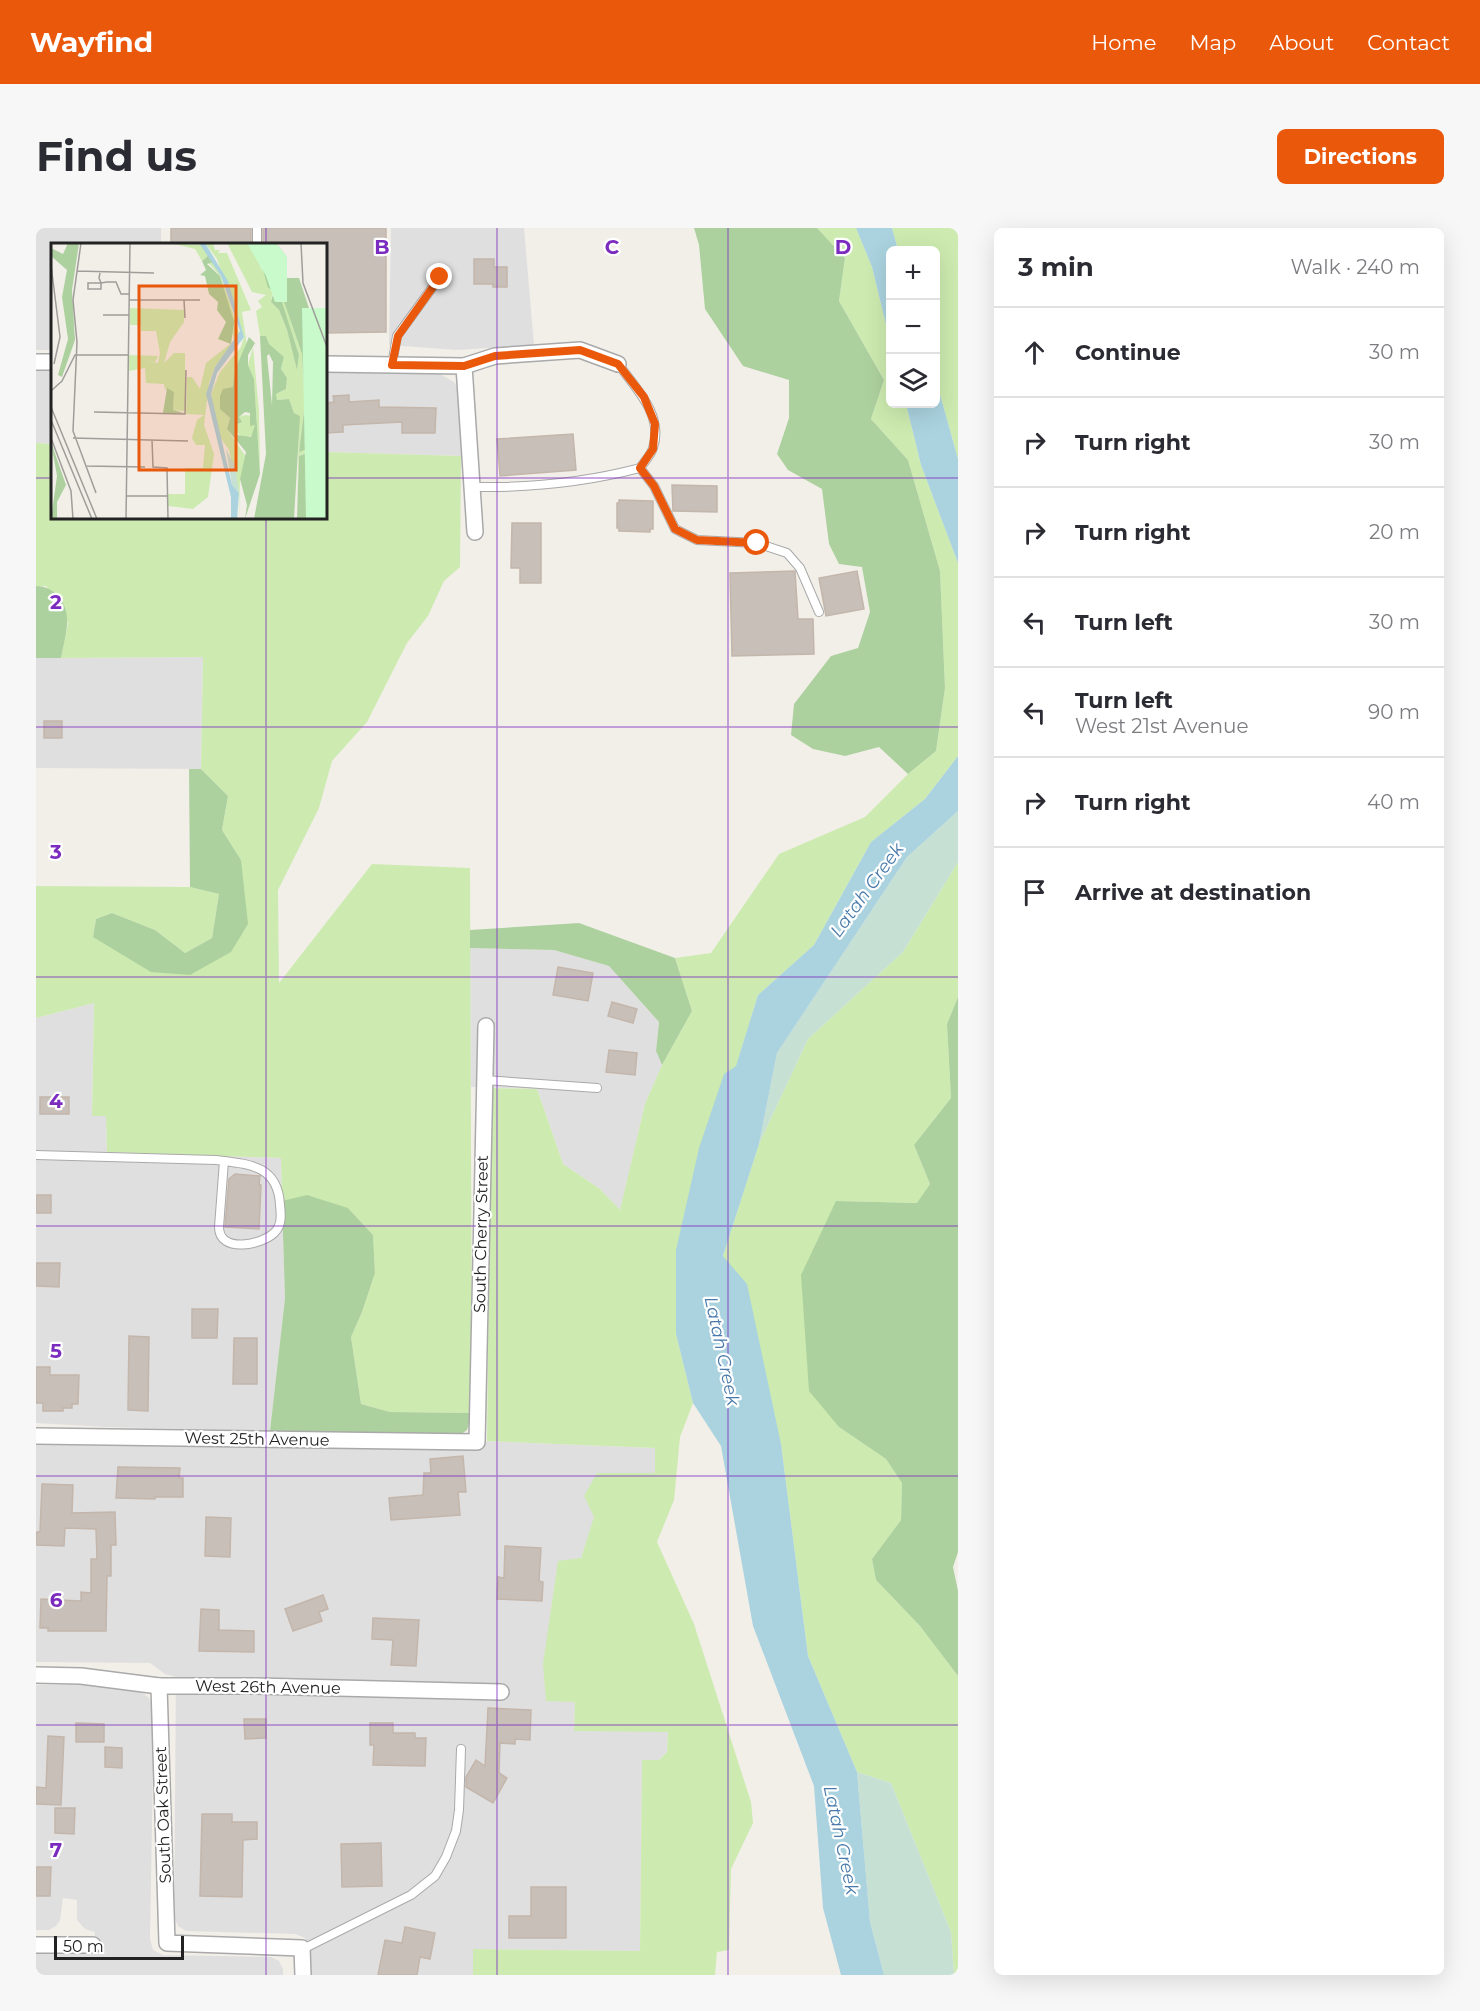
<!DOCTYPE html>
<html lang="en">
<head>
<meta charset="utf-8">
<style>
  body { margin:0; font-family:Montserrat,sans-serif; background:#f7f7f7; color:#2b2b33 }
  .controls { position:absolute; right:18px; top:18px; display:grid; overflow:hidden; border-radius:9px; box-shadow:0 6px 24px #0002 }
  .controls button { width:54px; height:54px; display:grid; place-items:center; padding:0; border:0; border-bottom:2px solid #e1e1e2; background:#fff; color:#2b2b33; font:30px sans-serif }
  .scale { position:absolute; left:18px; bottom:15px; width:130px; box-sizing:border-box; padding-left:6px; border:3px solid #222; border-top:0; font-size:16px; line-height:21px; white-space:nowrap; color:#222; -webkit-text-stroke:4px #fff; paint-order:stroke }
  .stop { position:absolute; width:18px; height:18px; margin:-14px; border:4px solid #ea580c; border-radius:50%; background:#fff }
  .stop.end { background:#ea580c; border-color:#fff; box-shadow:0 2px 6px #0008 }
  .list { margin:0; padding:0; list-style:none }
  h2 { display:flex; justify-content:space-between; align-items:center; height:78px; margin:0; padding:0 24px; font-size:26px }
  h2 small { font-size:20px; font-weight:400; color:#7c7c81 }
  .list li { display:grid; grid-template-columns:39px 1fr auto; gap:18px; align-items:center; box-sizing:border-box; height:90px; padding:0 24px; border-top:2px solid #e1e1e2 }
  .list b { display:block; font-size:22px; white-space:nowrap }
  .list p { margin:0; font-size:20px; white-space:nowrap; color:#7c7c81 }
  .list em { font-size:20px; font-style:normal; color:#7c7c81 }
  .icon { flex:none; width:33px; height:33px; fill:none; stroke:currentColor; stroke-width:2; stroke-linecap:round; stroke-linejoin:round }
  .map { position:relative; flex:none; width:922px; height:1747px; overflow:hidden; border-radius:9px }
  header { display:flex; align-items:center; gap:36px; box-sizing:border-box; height:84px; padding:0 30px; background:#ea580c; color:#fff }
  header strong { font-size:28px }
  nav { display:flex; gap:33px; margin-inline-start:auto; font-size:21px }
  .intro { display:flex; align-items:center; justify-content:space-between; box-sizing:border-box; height:144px; padding:0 36px }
  h1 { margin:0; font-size:42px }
  .button { padding:15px 27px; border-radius:9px; background:#ea580c; color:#fff; font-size:21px; font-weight:700 }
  main { display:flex; gap:36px; padding:0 36px }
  aside { flex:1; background:#fff; border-radius:9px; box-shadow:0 6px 24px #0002 }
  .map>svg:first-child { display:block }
  .residential { fill:#e0dfdf }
  .grass { fill:#cdebb0 }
  .forest { fill:#add19e }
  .wetland { fill:#c6e0d4 }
  .water { fill:#aad3df }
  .building { fill:#c7bfb8; stroke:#c4b6ab; stroke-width:1.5 }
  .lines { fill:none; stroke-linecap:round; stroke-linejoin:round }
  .service-casing { stroke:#a9a9a9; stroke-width:10 }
  .minor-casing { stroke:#a9a9a9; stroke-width:18 }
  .service { stroke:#fff; stroke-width:8 }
  .minor { stroke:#fff; stroke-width:15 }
  .route { stroke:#ea580c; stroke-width:8 }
  .grid { fill:none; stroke:#7b2cbf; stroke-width:1.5; stroke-opacity:0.55 }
  .labels { text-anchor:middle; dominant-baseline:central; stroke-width:4.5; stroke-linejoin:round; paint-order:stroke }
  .street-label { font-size:16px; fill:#222; stroke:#fff }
  .water-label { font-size:18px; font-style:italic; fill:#4a7aab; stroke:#fff }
  .inset-road { fill:none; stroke:#9f9d99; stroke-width:1.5 }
  .view { fill:#e8590c; fill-opacity:0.15; stroke:#e8590c; stroke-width:3 }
  .inset-edge { fill:none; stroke:#222; stroke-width:3 }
  .grid-label { font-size:20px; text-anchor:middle; font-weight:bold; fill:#7b2cbf; stroke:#fff; stroke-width:4.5; stroke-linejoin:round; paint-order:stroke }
</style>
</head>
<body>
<header>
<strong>Wayfind</strong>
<nav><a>Home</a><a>Map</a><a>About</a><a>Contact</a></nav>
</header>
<div class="intro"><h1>Find us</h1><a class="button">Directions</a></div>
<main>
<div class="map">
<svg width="922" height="1747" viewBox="0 0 922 1747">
  <rect width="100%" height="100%" fill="#f2efe9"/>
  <g class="residential">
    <polygon points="0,0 125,0 125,16 16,16 16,122 0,122"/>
    <polygon points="355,0 488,0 498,117 421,122 353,117"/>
    <polygon points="0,142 16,142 16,216 0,215"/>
    <polygon points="290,144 402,145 418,154 426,168 425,228 290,224"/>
    <polygon points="167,429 165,541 0,540 0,430"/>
    <polygon points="434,720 518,722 573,738 623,794 620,823 626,837 609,876 584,983 564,961 527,936 501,861 435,859"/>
    <polygon points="58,775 56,888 70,888 71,924 245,930 249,1070 234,1203 70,1199 0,1195 0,790"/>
    <polygon points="451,1213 619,1220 619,1245 561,1245 559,1289 545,1330 538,1503 632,1503 631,1524 623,1532 606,1533 604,1723 438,1721 437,1747 272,1747 272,1721 269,1710 259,1706 150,1703 142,1698 138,1689 140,1449 129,1446 114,1435 0,1434 0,1217 442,1221"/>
    <polygon points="0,1457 88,1457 103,1462 113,1470 118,1481 114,1711 117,1722 127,1727 235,1729 243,1733 247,1741 247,1747 0,1747 0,1725 57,1726 59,1704 49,1701 41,1692 41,1672 27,1670 24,1692 20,1698 13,1702 0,1702"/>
  </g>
  <g class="grass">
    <polygon points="781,0 820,0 836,39 854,113 854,176 870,176 885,237 922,335 922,528 889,571 835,614 778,717 722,767 700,839 640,1106 657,1175 644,1209 638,1272 621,1314 658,1396 715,1574 717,1595 695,1641 693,1722 681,1724 679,1747 437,1747 437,1721 604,1723 606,1532 623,1532 631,1524 632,1504 538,1503 539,1474 510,1473 507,1436 522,1333 545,1330 558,1289 548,1268 561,1245 619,1245 619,1220 451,1213 455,860 501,861 527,936 564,961 584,982 609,876 626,837 656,783 639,730 675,725 743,626 829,589 872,546 900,523 909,460 904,343 872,232 835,191 848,152 803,73 809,30"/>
    <polygon points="856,0 922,0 922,231 900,152 900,22 862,22"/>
    <polygon points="0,215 16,216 16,290 290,290 290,224 425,228 424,339 408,353 392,388 371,415 331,494 296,533 283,580 242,662 243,755 336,636 434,640 436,1185 354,1184 325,1176 315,1109 326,1084 339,1045 337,1007 312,980 246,973 245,930 71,924 70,888 56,888 58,775 0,790 0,658 154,659 183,666 176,710 149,725 119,702 76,685 60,691 57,709 179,733 205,632 186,602 192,568 165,541 167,429 25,430 32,395 10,358 0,358"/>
    <polygon points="922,634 922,769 911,796 915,870 878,917 894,956 882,975 800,973 803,1199 850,1231 866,1255 865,1292 836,1331 840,1352 884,1398 922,1448 922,1747 918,1747 915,1704 855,1555 821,1544 772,1428 745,1216 687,1028 723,916 772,811 867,724"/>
  </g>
  <g class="forest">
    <polygon points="658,0 781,0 809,30 803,73 848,152 835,191 872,232 904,343 909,460 900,523 872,546 843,519 809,528 777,521 755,507 758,476 795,428 822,420 834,384 826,339 803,336 793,316 786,261 752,242 741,226 753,190 753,152 707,138 669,81 663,17"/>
    <path d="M 0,358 C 20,358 33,377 31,397 C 30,408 27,419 25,430 L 0,430 Z"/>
    <polygon points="153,541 165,541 192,568 186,602 205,632 212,696 195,724 154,747 115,744 57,709 60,691 76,685 119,702 149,725 176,710 183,666 154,659"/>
    <polygon points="543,695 639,730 656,783 626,837 620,823 623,794 573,738 518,722 434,720 434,702"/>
    <polygon points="922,769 922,1324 917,1339 922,1363 922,1448 884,1398 840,1352 836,1331 865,1292 866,1255 850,1231 803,1199 773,1163 765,1047 800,973 881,975 894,956 878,917 915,870 911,796"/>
    <polygon points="271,967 312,980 337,1007 339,1045 326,1084 315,1109 325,1176 354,1184 436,1185 431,1202 421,1209 234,1203 249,1070 246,973"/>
  </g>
  <g class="wetland">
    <polygon points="922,583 922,634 867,724 772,811 723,916 741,825 871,629"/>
    <polygon points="821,1544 855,1555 915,1704 918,1747 848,1747 834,1694"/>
  </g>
  <g class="water">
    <polygon points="820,0 856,0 862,22 854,22 854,113 836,39"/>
    <polygon points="900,152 922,231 922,335 885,237 870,176 900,176"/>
    <polygon points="922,528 922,583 871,629 741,825 723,916 687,1028 711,1056 745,1216 772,1428 821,1544 834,1694 848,1747 805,1747 787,1680 778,1558 717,1398 685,1218 657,1175 640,1106 640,1022 663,920 688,846 700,838 722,767 778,717 835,614 889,571"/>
  </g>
  <g class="building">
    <rect x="135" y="0" width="80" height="16"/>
    <polygon points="227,0 350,0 350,104 290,105 290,16 227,16"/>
    <polygon points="438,31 458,31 458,39 471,39 471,59 457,59 457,56 438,56"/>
    <polygon points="313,167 313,174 343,172 343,179 400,180 399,205 366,205 366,194 307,197 307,204 290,205 290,175 298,174 297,168"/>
    <polygon points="537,206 540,242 464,248 461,211"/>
    <polygon points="636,257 681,258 681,284 637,283"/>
    <polygon points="583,272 617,273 617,301 614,301 614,304 583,303 583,300 581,300 581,275 583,275"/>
    <polygon points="476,295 505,295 505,355 484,355 484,340 475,340"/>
    <polygon points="759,343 762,391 777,391 778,426 696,428 694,345"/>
    <polygon points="821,343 828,381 790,388 783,350"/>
    <rect x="8" y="493" width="18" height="17"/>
    <polygon points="522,739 557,745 552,773 517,767"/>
    <polygon points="576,774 601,781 597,795 572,788"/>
    <polygon points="573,822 601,825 599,847 570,844"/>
    <rect x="4" y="869" width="29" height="17"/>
    <polygon points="199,946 224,948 223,957 225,957 223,1001 189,999 193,951"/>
    <rect x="0" y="967" width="15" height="18"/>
    <polygon points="0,1035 24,1035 23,1059 0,1058"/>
    <polygon points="156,1081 182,1081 181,1110 156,1110"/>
    <polygon points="93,1108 113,1109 112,1183 92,1182"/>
    <polygon points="198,1110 221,1110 221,1156 197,1156"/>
    <polygon points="0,1139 14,1139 14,1147 43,1147 42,1176 36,1176 36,1180 27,1180 27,1183 7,1183 7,1175 0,1175"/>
    <polygon points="427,1228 430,1264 422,1264 424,1287 355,1292 353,1270 387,1267 388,1245 395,1245 394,1231"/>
    <polygon points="82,1239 144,1240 143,1250 147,1250 147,1269 119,1269 119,1271 80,1270"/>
    <polygon points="6,1256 37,1257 36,1285 79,1284 80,1317 75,1317 75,1348 71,1348 70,1403 12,1403 12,1400 4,1400 5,1371 45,1373 45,1364 55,1365 55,1331 61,1331 60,1301 29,1300 28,1318 0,1317 0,1304 4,1304"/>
    <polygon points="170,1289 195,1290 194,1329 169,1328"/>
    <polygon points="469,1318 505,1320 503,1353 507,1354 506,1373 461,1371 462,1349 468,1350"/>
    <polygon points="287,1367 292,1381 283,1384 286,1393 257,1403 249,1381"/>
    <polygon points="165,1381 183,1382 183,1402 218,1403 218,1424 163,1423"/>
    <polygon points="337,1390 383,1392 380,1438 355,1437 357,1412 336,1411"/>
    <polygon points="452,1480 495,1482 494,1512 479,1511 479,1516 464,1515 463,1545 471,1550 457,1575 430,1559 430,1549 440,1532 449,1538"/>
    <polygon points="208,1491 230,1491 230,1510 209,1511"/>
    <polygon points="40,1495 68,1496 68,1514 40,1514"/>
    <polygon points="334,1495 357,1495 357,1505 379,1505 379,1510 390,1510 389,1538 337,1537 338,1517 334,1517"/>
    <polygon points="12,1508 28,1509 25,1577 0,1576 0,1559 10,1560"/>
    <polygon points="69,1519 86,1520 86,1540 69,1539"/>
    <polygon points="19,1580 39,1580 38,1606 19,1605"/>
    <polygon points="166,1586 196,1586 196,1594 221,1594 221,1611 207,1612 206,1669 164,1668"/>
    <polygon points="345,1615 346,1658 306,1659 305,1616"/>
    <polygon points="0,1639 15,1639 14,1668 0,1668"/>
    <polygon points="495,1659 530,1659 530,1710 473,1710 473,1688 495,1688"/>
    <polygon points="369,1699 399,1705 394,1731 384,1729 381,1747 342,1747 349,1712 366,1715"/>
  </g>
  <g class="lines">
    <defs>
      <g id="service">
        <polyline points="221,0 221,16"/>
        <polyline points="356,137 361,108 404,49"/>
        <polyline points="604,240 618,258 639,301 661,312 721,315 751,325 764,340 783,384"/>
        <path d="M 436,259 C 494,260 547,255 604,240 C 608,234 615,227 617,220 C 628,188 600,160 582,136"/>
        <polyline points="448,852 561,860"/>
        <path d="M 0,927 L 180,932 C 213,936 242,937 244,977 C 245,986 246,997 239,1004 C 227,1017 183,1026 183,999 L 188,933"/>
        <polyline points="267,1721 375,1667 399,1648 410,1629 420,1603 423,1582 425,1521"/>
      </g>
      <g id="minor">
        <polyline points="0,134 16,134"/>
        <polyline points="290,136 428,138 459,128 544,122 582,136"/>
        <polyline points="428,138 439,304"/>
        <polyline points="0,1208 441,1214 450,798"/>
        <polyline points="0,1447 45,1448 123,1458 220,1458 465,1464"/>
        <polyline points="123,1458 131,1715 266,1720 267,1747"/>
        <polyline points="0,1717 57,1717"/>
      </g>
    </defs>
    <use href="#service" class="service-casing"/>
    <use href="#minor" class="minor-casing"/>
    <use href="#service" class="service"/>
    <use href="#minor" class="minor"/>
  </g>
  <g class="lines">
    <polyline class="route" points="404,49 362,108 356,137 428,138 459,128 544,122 582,136 608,169 619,196 617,221 604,240 618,258 639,301 661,312 721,315"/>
  </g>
  <path class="grid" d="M 230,0 L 230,16M 461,0 L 461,1747M 692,0 L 692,1747M 0,250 L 16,250M 290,250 L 922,250M 230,290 L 230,1747M 0,499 L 922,499M 0,749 L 922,749M 0,998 L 922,998M 0,1248 L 922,1248M 0,1497 L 922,1497"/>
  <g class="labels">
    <g class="street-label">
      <text transform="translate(445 1006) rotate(-89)">South Cherry Street</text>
      <text transform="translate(221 1211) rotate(1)">West 25th Avenue</text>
      <text transform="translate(232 1459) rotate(1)">West 26th Avenue</text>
      <text transform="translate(127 1587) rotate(-92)">South Oak Street</text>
    </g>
    <g class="water-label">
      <text transform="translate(831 662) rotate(-54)">Latah Creek</text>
      <text transform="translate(686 1123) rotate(78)">Latah Creek</text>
      <text transform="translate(805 1612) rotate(78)">Latah Creek</text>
    </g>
  </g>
  <g transform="translate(15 15)">
    <rect width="276" height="276" fill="#f2efe9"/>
    <path d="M 120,0 L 150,2 L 158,12 L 151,18 L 144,6 ZM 154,0 L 162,0 L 164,7 L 169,7 L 167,10 L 176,10 L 200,67 L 191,69 L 196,103 L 173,170 L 179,175 L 176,186 L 196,215 L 189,236 L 188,276 L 188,250 L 178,207 L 169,194 L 160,151 L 169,129 L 190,104 L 193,94 L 166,16 ZM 176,0 L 197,0 L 211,14 L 215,11 L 208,0 L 215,2 L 251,111 L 254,160 L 248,209 L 276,199 L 248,213 L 246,276 L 248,173 L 243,170 L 238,156 L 226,157 L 225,151 L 235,146 L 236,136 L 230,126 L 233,114 L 218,102 L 215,93 L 209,93 L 205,68 L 211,64 L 207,58 L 215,52 L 201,49 ZM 217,18 L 248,112 L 246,126 L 236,87 L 228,67 L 220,59 L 222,45 L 217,45 L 218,34 L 209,24 ZM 157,19 L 163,19 L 170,33 L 189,92 L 164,124 L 158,140 L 153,182 L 163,211 L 157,254 L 142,266 L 117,263 L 116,251 L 134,251 L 134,225 L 152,225 L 154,202 L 145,202 L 141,195 L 146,177 L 153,172 L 135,171 L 136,134 L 141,134 L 149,146 L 155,120 L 183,98 L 173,46 L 169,33 ZM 79,65 L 133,67 L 133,79 L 119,99 L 113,120 L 123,110 L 134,110 L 134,168 L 122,167 L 123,149 L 114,146 L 113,141 L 95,140 L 94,125 L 78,128 L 78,112 L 107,113 L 104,119 L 94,118 L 107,120 L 109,110 L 105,88 L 90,88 L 90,82 L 79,82 ZM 202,104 L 208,168 L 209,231 L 203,136 L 197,122 ZM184 183a11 11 0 1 1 22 0a11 11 0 1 1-22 0Z" fill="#cdebb0" fill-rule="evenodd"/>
    <path d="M 17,0 L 28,0 L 21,47 L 24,97 L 11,134 L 7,132 L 17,96 L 11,54 L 16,27 L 0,13 L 0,5 L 12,11 ZM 213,0 L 225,0 L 236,14 L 236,35 L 248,35 L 264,83 L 276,199 L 248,209 L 254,160 L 251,111 ZM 158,12 L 163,19 L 156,21 L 169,33 L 183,79 L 180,101 L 167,96 L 175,79 L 166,67 L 167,59 L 158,51 L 154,33 L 149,32 L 155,27 L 151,18 ZM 210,20 L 223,34 L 248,112 L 246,127 L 236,87 L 228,67 L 220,59 L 223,47 L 217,45 ZM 209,93 L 215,93 L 218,101 L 233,114 L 230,126 L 236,135 L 235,146 L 225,151 L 226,157 L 238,156 L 243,170 L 249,173 L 243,276 L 203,276 L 215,211 ZM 218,111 L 222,119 L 221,162 L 216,113 ZM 198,94 L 204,100 L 197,112 L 197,122 L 203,136 L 209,231 L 194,276 L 196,262 L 189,236 L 195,209 L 176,186 L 179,175 L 169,166 L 169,153 L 172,146 L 182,144 L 184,127 ZM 194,169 L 199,170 L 199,183 L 204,182 L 200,194 L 186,192 L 186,181 L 191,179 L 188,174 ZM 116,145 L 123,149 L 122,167 L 133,170 L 112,170 ZM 0,199 L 15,242 L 6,259 L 6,276 L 0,276 L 6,233 ZM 276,202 L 258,276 L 246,276 L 248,213 Z" fill="#add19e" fill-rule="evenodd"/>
    <path d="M 175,206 L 184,223 L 188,250 L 181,242 Z" fill="#c6e0d4"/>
    <path d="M 196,0 L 225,0 L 236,14 L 236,59 L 224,59 L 215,33 ZM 251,65 L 276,65 L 276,276 L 255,276 Z" fill="#c8facc"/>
    <path d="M 148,0 L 154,0 L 177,38 L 193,94 L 166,130 L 160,151 L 181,242 L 188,250 L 186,276 L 180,276 L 180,254 L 155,151 L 164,124 L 189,88 L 170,33 Z" fill="#aad3df"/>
    <path class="inset-road" d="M 30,0 L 22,57 L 26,99 L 22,188 L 45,250M 250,0 L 252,40 L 276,104M 0,22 L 9,94 L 3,121M 26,28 L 103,30M 49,30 L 48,35 L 50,40 L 50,46 L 37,46 L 37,40 L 50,40 L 56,39 L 65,39 L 70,51 L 78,51M 78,57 L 149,57M 133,57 L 134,75M 52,72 L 78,72M 1,147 L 11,138 L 24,112 L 77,112M 0,164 L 46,276M 43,169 L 134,171 L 135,127M 0,177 L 41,276M 0,195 L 20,248 L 22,276M 22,195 L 137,198M 101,197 L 102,224 L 116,225 L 117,276M 34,223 L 94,224M 75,253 L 116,253M 75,276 L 79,0"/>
    <path class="view" d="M 88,43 L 185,43 L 185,227 L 88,227 Z"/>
    <rect width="276" height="276" class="inset-edge"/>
  </g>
  <g class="grid-label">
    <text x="346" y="26">B</text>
    <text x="576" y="26">C</text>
    <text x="807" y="26">D</text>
    <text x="20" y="381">2</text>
    <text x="20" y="631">3</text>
    <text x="20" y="880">4</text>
    <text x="20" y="1130">5</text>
    <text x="20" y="1379">6</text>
    <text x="20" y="1629">7</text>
  </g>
</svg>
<div class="controls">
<button>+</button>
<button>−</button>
<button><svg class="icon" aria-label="layers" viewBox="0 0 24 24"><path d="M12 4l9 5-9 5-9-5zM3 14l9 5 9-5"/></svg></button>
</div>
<div class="scale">50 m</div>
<div class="stop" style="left:721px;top:315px"></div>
<div class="stop end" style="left:404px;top:49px"></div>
</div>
<aside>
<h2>3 min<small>Walk · 240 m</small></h2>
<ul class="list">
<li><svg class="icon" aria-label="ahead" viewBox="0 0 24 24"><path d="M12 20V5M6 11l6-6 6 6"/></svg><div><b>Continue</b></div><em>30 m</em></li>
<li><svg class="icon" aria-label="right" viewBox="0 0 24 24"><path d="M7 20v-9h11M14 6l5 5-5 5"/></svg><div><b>Turn right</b></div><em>30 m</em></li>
<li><svg class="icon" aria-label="right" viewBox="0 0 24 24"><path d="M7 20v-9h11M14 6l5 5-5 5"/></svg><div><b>Turn right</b></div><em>20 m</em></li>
<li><svg class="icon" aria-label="left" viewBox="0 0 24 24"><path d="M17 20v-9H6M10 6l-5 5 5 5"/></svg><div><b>Turn left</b></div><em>30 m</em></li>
<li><svg class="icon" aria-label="left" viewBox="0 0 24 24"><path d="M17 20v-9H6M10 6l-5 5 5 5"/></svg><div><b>Turn left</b><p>West 21st Avenue</p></div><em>90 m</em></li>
<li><svg class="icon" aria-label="right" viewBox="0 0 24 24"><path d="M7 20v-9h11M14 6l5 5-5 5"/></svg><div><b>Turn right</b></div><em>40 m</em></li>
<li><svg class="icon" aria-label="arrive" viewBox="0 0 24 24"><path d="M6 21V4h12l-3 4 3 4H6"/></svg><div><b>Arrive at destination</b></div></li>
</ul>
</aside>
</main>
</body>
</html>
